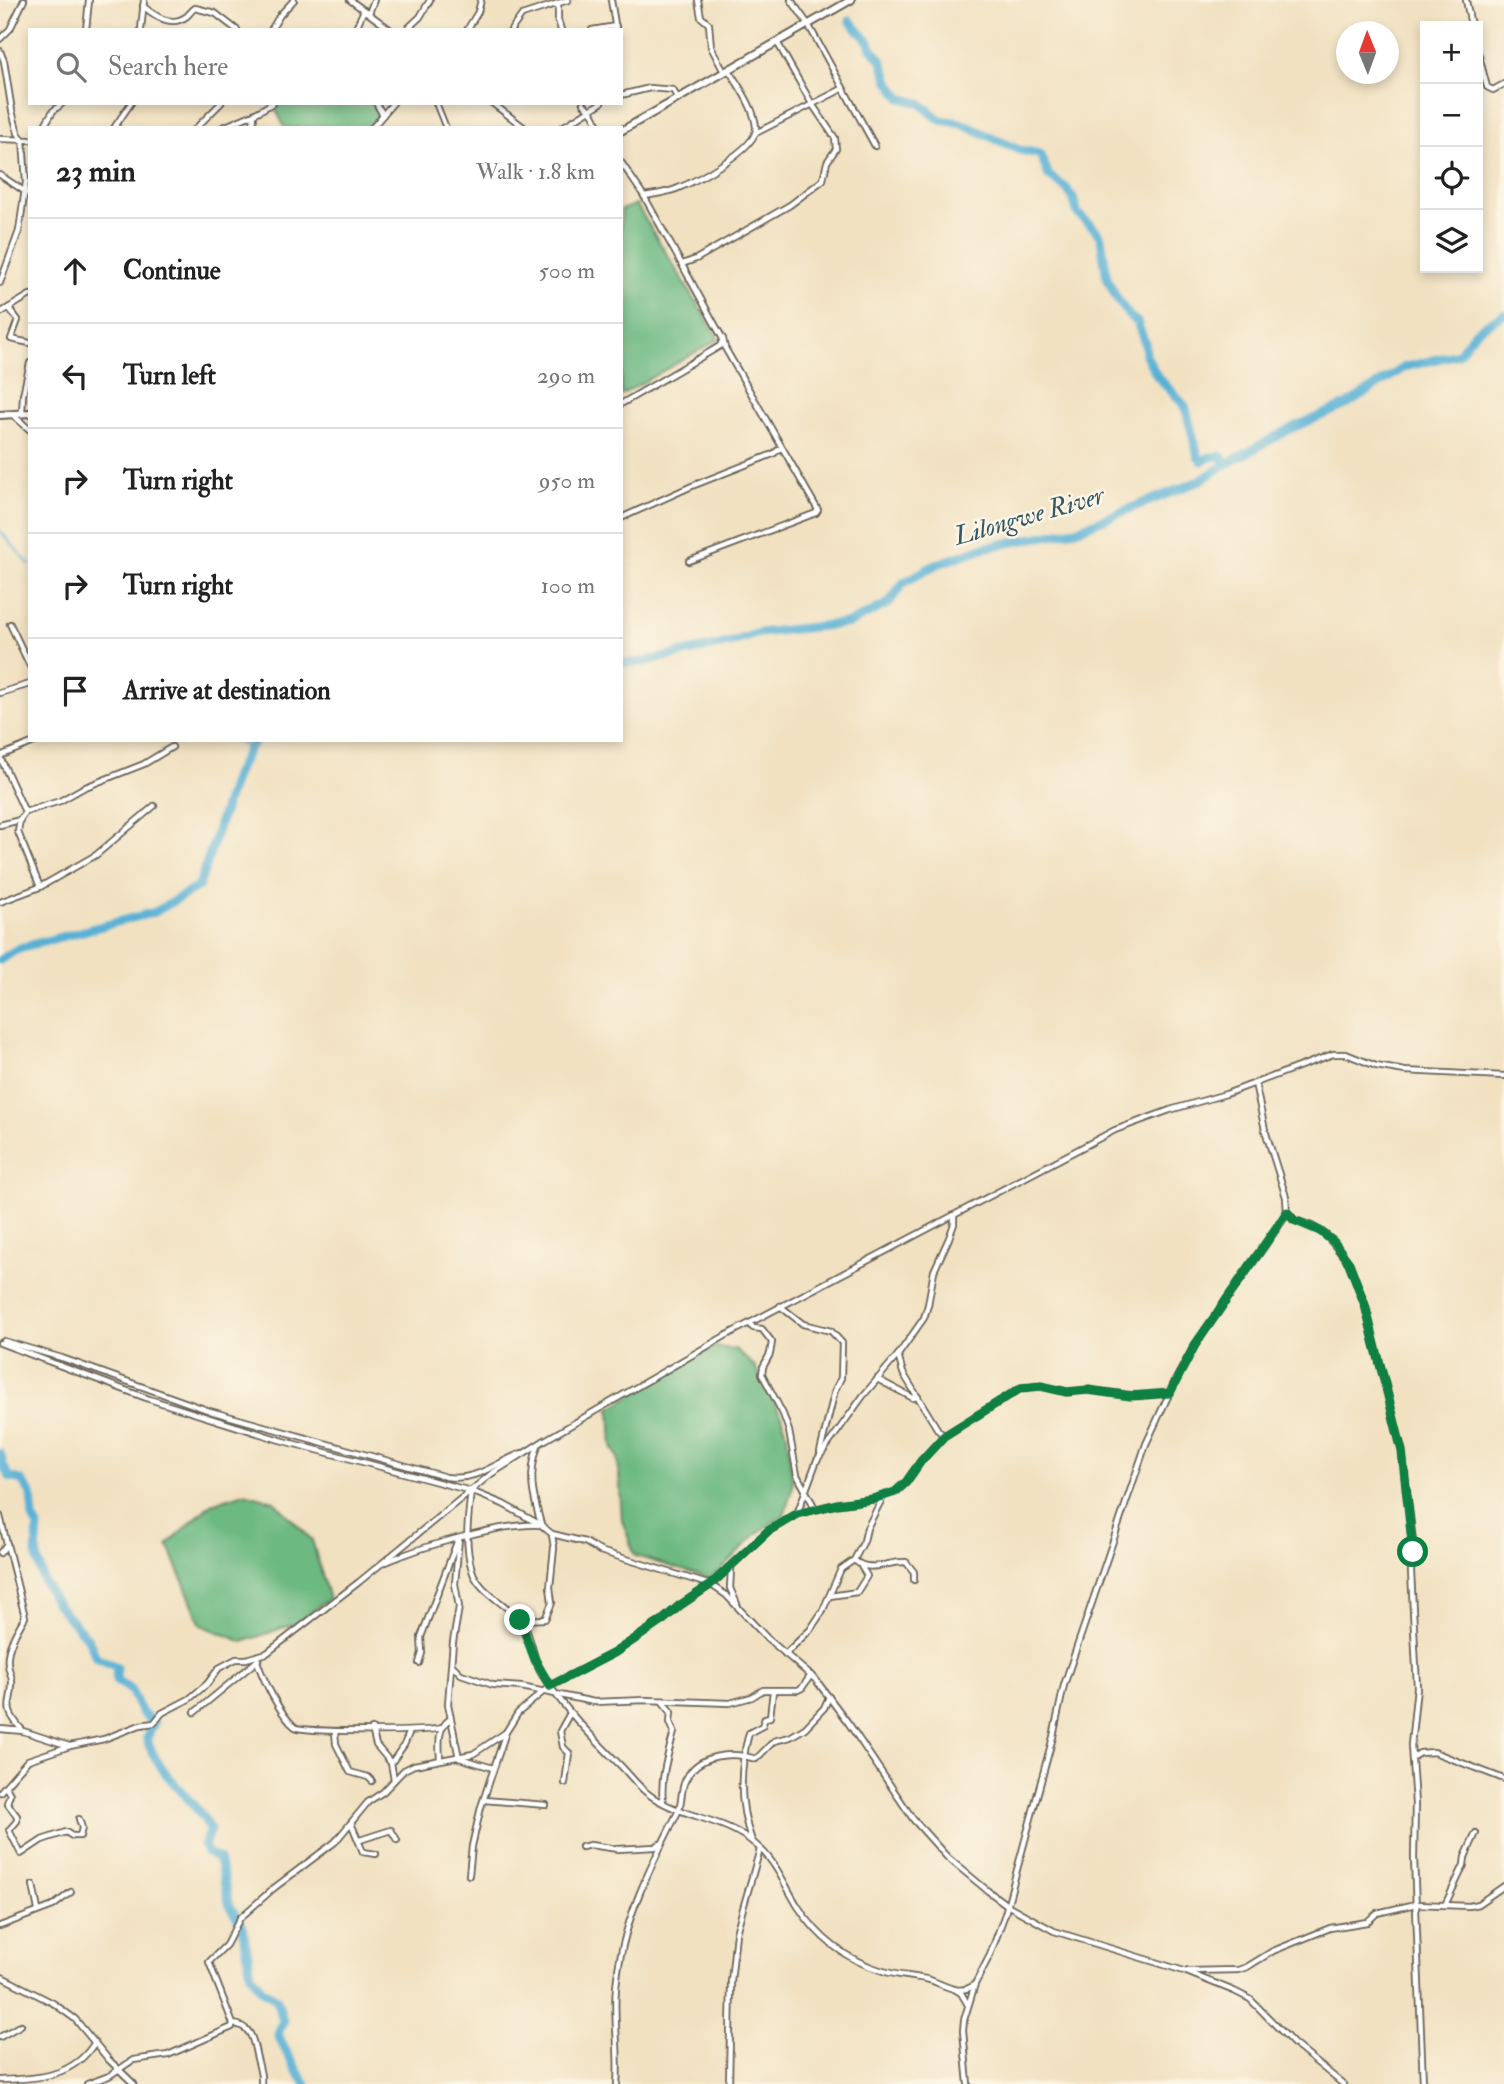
<!DOCTYPE html>
<html lang="en">
<head>
<meta charset="utf-8">
<style>
  body { margin:0; font-family:"IM FELL Double Pica",serif; background:#f6f6f6; color:#222 }
  .controls { position:absolute; right:21px; top:21px; display:grid; overflow:hidden; border-radius:0px; box-shadow:0 4px 10px #0003 }
  .controls button { width:63px; height:63px; display:grid; place-items:center; padding:0; border:0; border-bottom:2px solid #e0e0e0; background:#fff; color:#222; font:35px sans-serif }
  .compass { position:absolute; left:1336px; top:21px; width:63px; height:63px; border-radius:50%; background:#fff; box-shadow:0 4px 10px #0003; rotate:359deg }
  .stop { position:absolute; width:21px; height:21px; margin:-16px; border:5px solid #0b8043; border-radius:50%; background:#fff }
  .stop.end { background:#0b8043; border-color:#fff; box-shadow:0 2px 7px #0008 }
  .list { margin:0; padding:0; list-style:none }
  h2 { display:flex; justify-content:space-between; align-items:center; height:91px; margin:0; padding:0 28px; font-size:30px }
  h2 small { font-size:23px; font-weight:400; color:#767676 }
  .list li { display:grid; grid-template-columns:46px 1fr auto; gap:21px; align-items:center; box-sizing:border-box; height:105px; padding:0 28px; border-top:2px solid #e0e0e0 }
  .list b { display:block; font-size:26px; white-space:nowrap }
  .list em { font-size:23px; font-style:normal; color:#767676 }
  .icon { flex:none; width:38px; height:38px; fill:none; stroke:currentColor; stroke-width:2; stroke-linecap:round; stroke-linejoin:round }
  .map { position:relative; flex:none; width:1504px; height:2084px; overflow:hidden }
  .search { position:absolute; background:#fff; box-shadow:0 4px 10px #0003; left:28px; top:28px; width:595px; height:77px; display:flex; align-items:center; gap:18px; box-sizing:border-box; padding:0 24px; border-radius:0px; color:#767676; font-size:26px }
  .panel { position:absolute; background:#fff; box-shadow:0 4px 10px #0003; left:28px; top:126px; width:595px; height:616px; border-radius:0px }
  .map>svg:first-child { display:block }
  .forest { fill:#6db982; stroke:#446a4f; stroke-width:2 }
  .lines { fill:none; stroke-linecap:round; stroke-linejoin:round }
  .stream { stroke:#58b1d5; stroke-width:2 }
  .river { stroke:#58b1d5; stroke-width:9 }
  .street-casing { stroke:#676156; stroke-width:8 }
  .secondary-casing { stroke:#676156; stroke-width:10 }
  .street { stroke:#fff; stroke-width:4.5 }
  .secondary { stroke:#fff; stroke-width:6 }
  .route { stroke:#0b8043; stroke-width:9 }
  .labels { text-anchor:middle; dominant-baseline:central; stroke-width:5; stroke-linejoin:round; paint-order:stroke }
  .water-label { font-size:26px; font-style:italic; fill:#345866; stroke:#fcf5e5 }
</style>
</head>
<body>
<div class="map">
<svg width="1504" height="2084" viewBox="0 0 1504 2084">
  <rect width="100%" height="100%" fill="#fcf5e5"/>
  <filter id="ink" filterUnits="userSpaceOnUse"><feTurbulence type="fractalNoise" baseFrequency=".0143" numOctaves="2"/><feDisplacementMap in="SourceGraphic" scale="14" xChannelSelector="R" yChannelSelector="G"/><feConvolveMatrix kernelMatrix="1 2 1 2 8 2 1 2 1" color-interpolation-filters="sRGB"/></filter>
  <filter id="wash" filterUnits="userSpaceOnUse"><feTurbulence type="fractalNoise" baseFrequency=".00686" numOctaves="4" result="noise"/><feDisplacementMap in="SourceGraphic" scale="28" xChannelSelector="R" yChannelSelector="G"/><feGaussianBlur stdDeviation="1.57" result="paint"/><feColorMatrix in="noise" values="0 0 0 0 0 0 0 0 0 0 0 0 0 0 0 0 0 1.4 0 .05"/><feComposite in="paint" operator="in"/></filter>
  <g filter="url(#wash)">
    <rect width="100%" height="100%" fill="#f1e1c1"/>
    <g class="forest">
      <polygon points="277,103 374,103 377,118 367,128 285,128 274,106"/>
      <polygon points="636,204 719,339 621,395 621,210"/>
      <polygon points="714,1347 735,1349 754,1366 771,1396 781,1415 787,1434 793,1486 784,1515 756,1534 725,1566 709,1578 635,1556 622,1520 618,1458 612,1446 610,1408"/>
      <polygon points="244,1493 274,1501 312,1540 329,1599 296,1623 243,1642 201,1625 168,1544 211,1504"/>
    </g>
    <g class="lines">
      <g class="stream">
        <polyline points="0,531 30,565"/>
        <polyline points="234,740 249,748"/>
      </g>
      <g class="river">
        <polyline points="850,21 869,42 871,48 881,59 889,81 901,98 920,103 940,120 961,123 1019,150 1040,154 1049,176 1066,188 1073,198 1078,214 1095,229 1101,238 1107,278 1116,297 1130,317 1137,322 1145,343 1146,355 1157,376 1185,406 1198,456 1202,461 1210,457 1220,456 1228,463"/>
        <polyline points="621,663 642,662 729,643 759,633 850,623 889,603 903,583 935,565 982,548 1076,530 1197,482 1228,463 1292,428 1348,404 1405,367 1458,354 1476,331 1504,314"/>
        <polyline points="0,960 19,948 155,912 199,886 235,776 249,748 256,740"/>
        <path d="M 0,1453 L 4,1468 L 10,1477 L 21,1480 L 31,1494 L 33,1518 L 38,1527 L 36,1553 L 43,1580 L 56,1603 L 88,1639 L 96,1657 L 117,1667 L 116,1680 L 131,1690 L 141,1712 L 154,1723 L 147,1738 C 157,1776 193,1796 210,1829 L 204,1845 L 207,1853 L 219,1859 L 230,1907 L 243,1926 L 251,1974 L 261,1989 L 277,1999 L 283,2021 L 278,2034 C 285,2052 295,2068 306,2084"/>
      </g>
    </g>
  </g>
  <g filter="url(#ink)">
    <g class="lines">
      <defs>
        <g id="street">
          <polyline points="350,0 391,30"/>
          <polyline points="611,0 616,30"/>
          <polyline points="698,0 701,17 709,24 711,47 724,72"/>
          <polyline points="791,0 808,24 875,146"/>
          <polyline points="1466,0 1471,26"/>
          <polyline points="558,3 558,20 561,30"/>
          <path d="M 143,6 C 155,16 171,28 187,16 C 190,13 192,10 195,8 L 215,13 L 237,30"/>
          <polyline points="369,13 374,0"/>
          <polyline points="86,30 89,0"/>
          <polyline points="141,30 144,0"/>
          <polyline points="271,30 280,15 294,0"/>
          <polyline points="355,30 364,10"/>
          <polyline points="406,30 420,17 430,0"/>
          <polyline points="467,30 478,12 481,0"/>
          <polyline points="511,30 522,15 568,0"/>
          <polyline points="592,30 616,26"/>
          <polyline points="0,39 10,29 24,0"/>
          <polyline points="0,51 4,61 12,111 18,133 23,140 26,182 19,231 0,283"/>
          <polyline points="1478,52 1487,87 1493,90 1504,84"/>
          <polyline points="621,95 650,88 673,90 678,99"/>
          <polyline points="376,103 383,115"/>
          <polyline points="436,103 446,128"/>
          <polyline points="492,103 525,128"/>
          <polyline points="583,103 593,114 600,128"/>
          <polyline points="43,128 53,111 63,103"/>
          <polyline points="114,128 131,103"/>
          <polyline points="196,128 221,103"/>
          <polyline points="221,128 254,114 273,103"/>
          <polyline points="253,128 254,114"/>
          <polyline points="372,128 393,103"/>
          <polyline points="561,128 601,103"/>
          <polyline points="756,133 842,89"/>
          <polyline points="0,139 30,140"/>
          <polyline points="621,162 644,196 723,339 720,346 621,404"/>
          <polyline points="0,175 30,195"/>
          <path d="M 644,196 C 655,194 666,193 676,189 C 694,182 757,149 756,128 C 755,108 739,87 729,70"/>
          <polyline points="682,264 696,259 790,205 823,180 827,162 836,149 835,138 812,104 777,42"/>
          <polyline points="9,308 18,320 11,339 30,343"/>
          <polyline points="0,313 30,295"/>
          <polyline points="22,413 23,395 30,363"/>
          <polyline points="13,415 30,430"/>
          <polyline points="621,518 692,486 773,454 781,448"/>
          <polyline points="689,561 816,513 818,510 725,348 723,339"/>
          <polyline points="10,624 30,666"/>
          <polyline points="0,693 30,684"/>
          <polyline points="0,756 39,740"/>
          <polyline points="0,757 25,812"/>
          <polyline points="0,825 20,820"/>
          <polyline points="40,887 18,832 20,820 25,812 60,801 83,788 144,764 172,747"/>
          <polyline points="0,902 40,887 96,855 154,806"/>
          <polyline points="1287,1212 1294,1220 1312,1226 1326,1235 1349,1263 1365,1305 1402,1451 1413,1542 1411,1572 1417,1687 1411,1745 1415,1804 1414,1858 1423,2084"/>
          <polyline points="780,1306 803,1324 831,1331 842,1343 841,1378 835,1390 820,1452"/>
          <polyline points="750,1323 753,1328 762,1329 772,1342 770,1354 763,1367 762,1374 783,1414 789,1431 797,1475 815,1508"/>
          <path d="M 4,1341 L 62,1358 L 210,1411 L 446,1477 C 476,1482 495,1463 522,1453"/>
          <polyline points="0,1343 149,1399 280,1440 471,1491 503,1504 541,1525 552,1534 585,1542 600,1551 711,1585 726,1595 767,1638 816,1680 849,1724 913,1819 947,1857 988,1891 1007,1905 1054,1931 1184,1971 1234,1991 1250,1999 1294,2044 1343,2084"/>
          <polyline points="898,1355 903,1373 938,1430 944,1436"/>
          <polyline points="877,1379 913,1398 918,1397"/>
          <path d="M 538,1445 C 528,1475 532,1493 541,1524"/>
          <path d="M 471,1491 C 468,1518 464,1544 472,1570 C 478,1591 506,1604 519,1619 C 532,1633 532,1657 541,1673 C 563,1708 592,1737 621,1766 C 630,1775 639,1788 651,1796 C 683,1818 725,1818 755,1844 C 776,1861 783,1882 797,1905 C 817,1937 846,1960 883,1971 C 898,1976 914,1976 930,1980 C 944,1985 960,1996 974,1985"/>
          <polyline points="797,1514 837,1504 873,1499 896,1492 906,1483 921,1461 944,1436 1021,1388 1041,1386 1067,1392 1088,1390 1137,1396 1170,1393"/>
          <path d="M 0,1516 L 25,1617 C 18,1629 6,1648 8,1663 C 8,1669 11,1674 12,1680 C 13,1707 0,1705 23,1731"/>
          <polyline points="459,1538 455,1584 459,1607 453,1642 448,1704 459,1758 493,1768"/>
          <polyline points="0,1553 7,1544"/>
          <path d="M 854,1560 C 870,1574 887,1561 906,1562 L 914,1572 L 914,1580"/>
          <path d="M 386,1562 C 423,1546 501,1523 540,1525"/>
          <polyline points="731,1569 730,1588 737,1604"/>
          <polyline points="830,1596 857,1592 867,1576 861,1566"/>
          <polyline points="520,1620 545,1619 552,1603 550,1587 554,1548 552,1535"/>
          <polyline points="785,1654 810,1630 822,1612 841,1569 854,1560 864,1541 867,1528 883,1497"/>
          <path d="M 257,1661 C 263,1679 280,1715 295,1727 C 304,1733 428,1732 442,1728"/>
          <polyline points="419,1663 422,1653 421,1637 457,1542"/>
          <polyline points="452,1665 461,1674 493,1685 521,1687 594,1702 646,1700 730,1703 752,1697 763,1690 798,1690 802,1688 811,1675"/>
          <path d="M 662,1701 L 671,1712 L 670,1722 L 674,1732 C 668,1755 660,1778 663,1802"/>
          <polyline points="195,1712 258,1660"/>
          <polyline points="0,1729 23,1731 69,1746"/>
          <polyline points="372,1729 376,1745 391,1763 394,1780"/>
          <polyline points="335,1732 336,1744 350,1772 368,1777 372,1781"/>
          <polyline points="1412,1758 1420,1753 1434,1752 1504,1779"/>
          <path d="M 440,1759 C 439,1744 437,1728 450,1719"/>
          <polyline points="392,1762 404,1745 410,1731"/>
          <polyline points="565,1783 569,1753 563,1747 560,1731 570,1713"/>
          <polyline points="6,1787 10,1794 7,1803 17,1816 17,1821 9,1830 21,1854 42,1840 66,1832 72,1836 80,1836 82,1828 79,1819"/>
          <polyline points="0,1792 28,1760 70,1746 104,1739 140,1725 154,1723 162,1713 189,1699 207,1684 219,1668 236,1659 246,1659 267,1653 359,1582 491,1474 545,1440 725,1336 1115,1130 1170,1110 1226,1094 1333,1054 1346,1054 1376,1066 1405,1071 1504,1076"/>
          <polyline points="484,1800 546,1805"/>
          <polyline points="351,1823 363,1852 376,1854"/>
          <polyline points="360,1840 391,1830 397,1840"/>
          <path d="M 752,1841 C 739,1806 739,1769 749,1733 L 762,1726 L 765,1718 L 770,1717 L 773,1691"/>
          <polyline points="582,1847 590,1845 618,1849 655,1847 660,1844"/>
          <polyline points="469,1875 472,1846 481,1807 506,1732 518,1713 550,1686 614,1653 663,1620 679,1606 711,1585 768,1531 797,1514 817,1460 863,1396 898,1355 924,1318 928,1305 934,1271 949,1238 954,1224 954,1215"/>
          <polyline points="33,1885 38,1910"/>
          <polyline points="1445,1905 1464,1865 1465,1857 1476,1833"/>
          <polyline points="0,1926 53,1906 71,1892"/>
          <polyline points="1188,1971 1238,1970 1247,1967 1273,1951 1330,1928 1367,1922 1377,1913 1416,1904 1469,1906 1478,1904 1504,1886"/>
          <polyline points="0,1976 53,2003 75,2019 109,2060 134,2084"/>
          <polyline points="956,1990 961,1993 968,2005"/>
          <path d="M 233,2024 C 255,2026 253,2046 258,2062 C 260,2071 262,2075 261,2084"/>
          <polyline points="0,2037 21,2025"/>
          <path d="M 0,2080 C 38,2079 74,2077 95,2042"/>
          <polyline points="87,2084 109,2076 133,2060 168,2055 232,2027 233,2024 209,1962 226,1945 240,1918 274,1888 335,1842 368,1802 383,1792 404,1770 414,1765 473,1754 505,1733"/>
          <path d="M 617,2084 C 620,2052 613,2020 616,1988 C 621,1925 648,1871 677,1814 C 683,1803 680,1789 686,1779 C 698,1754 731,1751 756,1759 L 774,1741 L 790,1737 L 805,1728 L 824,1708 L 829,1697"/>
          <polyline points="729,2084 731,1982 736,1933 760,1849"/>
          <polyline points="968,2084 963,2031 964,2020 975,1984 990,1955 1005,1914 1053,1737 1064,1685 1146,1444 1176,1379 1195,1345 1287,1214 1286,1197 1265,1130 1255,1083"/>
        </g>
        <g id="secondary">
          <polyline points="621,131 851,0"/>
          <polyline points="0,415 30,413"/>
        </g>
      </defs>
      <use href="#street" class="street-casing"/>
      <use href="#secondary" class="secondary-casing"/>
      <use href="#street" class="street"/>
      <use href="#secondary" class="secondary"/>
    </g>
  </g>
  <g class="lines" filter="url(#ink)">
    <polyline class="route" points="520,1620 535,1660 550,1686 614,1653 663,1620 679,1606 710,1585 768,1531 797,1514 837,1504 873,1499 895,1492 906,1482 921,1461 944,1436 1021,1388 1041,1386 1067,1392 1088,1390 1130,1396 1170,1393 1195,1345 1287,1212 1294,1220 1320,1231 1334,1242 1349,1263 1365,1305 1402,1451 1413,1552"/>
  </g>
  <g class="labels">
    <g class="water-label">
      <text transform="translate(1029 516) rotate(-16)">Lilongwe River</text>
    </g>
  </g>
</svg>
<div class="controls">
<button>+</button>
<button>−</button>
<button><svg class="icon" aria-label="locate" viewBox="0 0 24 24"><circle cx="12" cy="12" r="6"/><path d="M12 2v4M12 18v4M2 12h4M18 12h4"/></svg></button>
<button><svg class="icon" aria-label="layers" viewBox="0 0 24 24"><path d="M12 4l9 5-9 5-9-5zM3 14l9 5 9-5"/></svg></button>
</div>
<svg class="compass" viewBox="-18 -18 36 36"><path d="M0-13l5 13h-10z" fill="#e53935"/><path d="M0 13l5-13h-10z" fill="#767676"/></svg>
<div class="stop" style="left:1413px;top:1552px"></div>
<div class="stop end" style="left:520px;top:1620px"></div>
<div class="search"><svg class="icon" aria-label="search" viewBox="0 0 24 24"><circle cx="10" cy="10" r="6"/><path d="M15 15l6 6"/></svg>Search here</div>
<section class="panel">
<h2>23 min<small>Walk · 1.8 km</small></h2>
<ul class="list">
<li><svg class="icon" aria-label="ahead" viewBox="0 0 24 24"><path d="M12 20V5M6 11l6-6 6 6"/></svg><div><b>Continue</b></div><em>500 m</em></li>
<li><svg class="icon" aria-label="left" viewBox="0 0 24 24"><path d="M17 20v-9H6M10 6l-5 5 5 5"/></svg><div><b>Turn left</b></div><em>290 m</em></li>
<li><svg class="icon" aria-label="right" viewBox="0 0 24 24"><path d="M7 20v-9h11M14 6l5 5-5 5"/></svg><div><b>Turn right</b></div><em>950 m</em></li>
<li><svg class="icon" aria-label="right" viewBox="0 0 24 24"><path d="M7 20v-9h11M14 6l5 5-5 5"/></svg><div><b>Turn right</b></div><em>100 m</em></li>
<li><svg class="icon" aria-label="arrive" viewBox="0 0 24 24"><path d="M6 21V4h12l-3 4 3 4H6"/></svg><div><b>Arrive at destination</b></div></li>
</ul>
</section>
</div>
</body>
</html>
